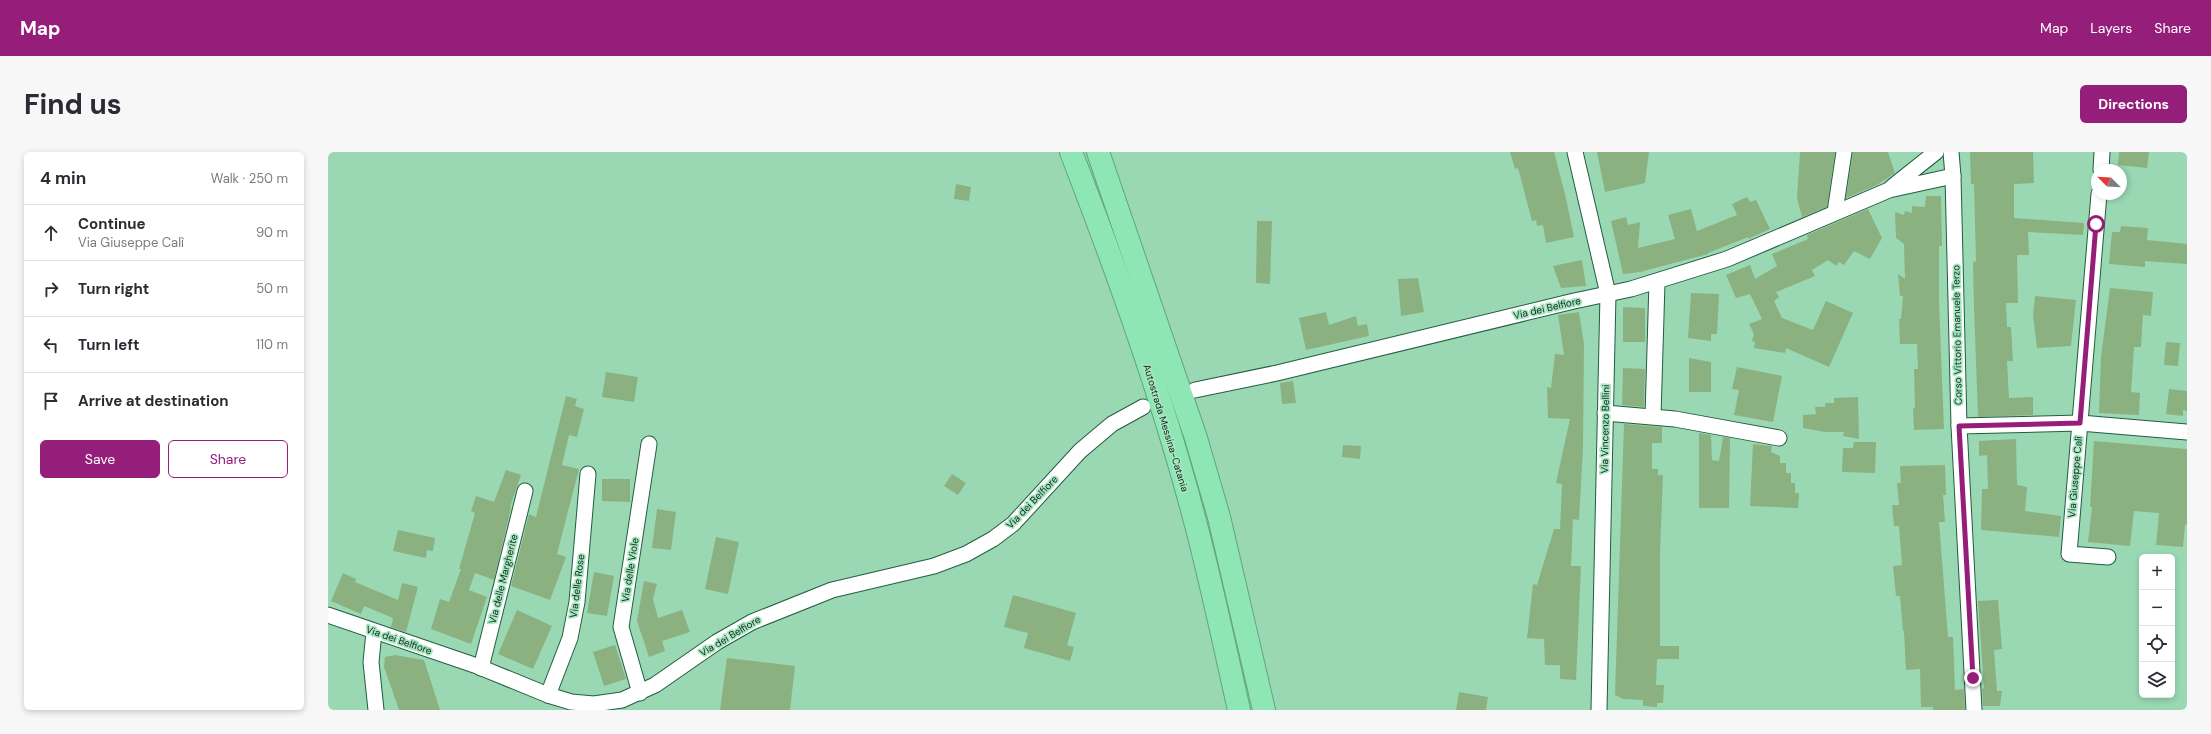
<!DOCTYPE html>
<html lang="en">
<head>
<meta charset="utf-8">
<style>
  body { margin:0; font-family:"DM Sans",sans-serif; background:#f7f7f7; color:#2b2b33 }
  .controls { position:absolute; right:12px; bottom:12px; display:grid; overflow:hidden; border-radius:6px; box-shadow:0 2px 6px #0003 }
  .controls button { width:36px; height:36px; display:grid; place-items:center; padding:0; border:0; border-bottom:1px solid #e1e1e2; background:#fff; color:#2b2b33; font:20px sans-serif }
  .compass { position:absolute; left:1763px; top:12px; width:36px; height:36px; border-radius:50%; background:#fff; box-shadow:0 2px 6px #0003; rotate:294deg }
  .stop { position:absolute; width:12px; height:12px; margin:-9px; border:3px solid #951e7b; border-radius:50%; background:#fff }
  .stop.end { background:#951e7b; border-color:#fff; box-shadow:0 1px 4px #0008 }
  .list { margin:0; padding:0; list-style:none }
  h2 { display:flex; justify-content:space-between; align-items:center; height:52px; margin:0; padding:0 16px; font-size:17px }
  h2 small { font-size:13px; font-weight:400; color:#7c7c81 }
  .list li { display:grid; grid-template-columns:26px 1fr auto; gap:12px; align-items:center; box-sizing:border-box; height:56px; padding:0 16px; border-top:1px solid #e1e1e2 }
  .list b { display:block; font-size:15px; white-space:nowrap }
  .list p { margin:0; font-size:13px; white-space:nowrap; color:#7c7c81 }
  .list em { font-size:13px; font-style:normal; color:#7c7c81 }
  .actions { display:flex; gap:8px; padding:12px 16px }
  .actions a { flex:1; padding:9px 0; border:1px solid #951e7b; border-radius:6px; text-align:center; font-size:14px; color:#951e7b }
  .actions .main { background:#951e7b; color:#fff }
  .icon { flex:none; width:22px; height:22px; fill:none; stroke:currentColor; stroke-width:2; stroke-linecap:round; stroke-linejoin:round }
  .map { position:relative; flex:none; width:1859px; height:558px; overflow:hidden; border-radius:6px }
  header { display:flex; align-items:center; gap:24px; box-sizing:border-box; height:56px; padding:0 20px; background:#951e7b; color:#fff }
  header strong { font-size:19px }
  nav { display:flex; gap:22px; margin-inline-start:auto; font-size:14px }
  .intro { display:flex; align-items:center; justify-content:space-between; box-sizing:border-box; height:96px; padding:0 24px }
  h1 { margin:0; font-size:28px }
  .button { padding:10px 18px; border-radius:6px; background:#951e7b; color:#fff; font-size:14px; font-weight:700 }
  main { display:flex; gap:24px; padding:0 24px }
  aside { flex:1; background:#fff; border-radius:6px; box-shadow:0 2px 6px #0003 }
  .map>svg:first-child { display:block }
  .building { fill:#8bb180 }
  .lines { fill:none; stroke-linecap:round; stroke-linejoin:round }
  .minor-casing { stroke:#205e40; stroke-width:17 }
  .highway-casing { stroke:#62a47f; stroke-width:24 }
  .minor { stroke:#fff; stroke-width:15 }
  .highway { stroke:#8ee6b5; stroke-width:22 }
  .route { stroke:#951e7b; stroke-width:5 }
  .labels { text-anchor:middle; dominant-baseline:central; stroke-width:3.5; stroke-linejoin:round; paint-order:stroke }
  .street-label { font-size:10px; fill:#0f291b; stroke:#a7e5c1 }
</style>
</head>
<body>
<header>
<strong>Map</strong>
<nav><a>Map</a><a>Layers</a><a>Share</a></nav>
</header>
<div class="intro"><h1>Find us</h1><a class="button">Directions</a></div>
<main>
<aside>
<h2>4 min<small>Walk · 250 m</small></h2>
<ul class="list">
<li><svg class="icon" aria-label="ahead" viewBox="0 0 24 24"><path d="M12 20V5M6 11l6-6 6 6"/></svg><div><b>Continue</b><p>Via Giuseppe Calì</p></div><em>90 m</em></li>
<li><svg class="icon" aria-label="right" viewBox="0 0 24 24"><path d="M7 20v-9h11M14 6l5 5-5 5"/></svg><div><b>Turn right</b></div><em>50 m</em></li>
<li><svg class="icon" aria-label="left" viewBox="0 0 24 24"><path d="M17 20v-9H6M10 6l-5 5 5 5"/></svg><div><b>Turn left</b></div><em>110 m</em></li>
<li><svg class="icon" aria-label="arrive" viewBox="0 0 24 24"><path d="M6 21V4h12l-3 4 3 4H6"/></svg><div><b>Arrive at destination</b></div></li>
</ul>
<div class="actions"><a class="main">Save</a><a>Share</a></div>
</aside>
<div class="map">
<svg width="1859" height="558" viewBox="0 0 1859 558">
  <rect width="100%" height="100%" fill="#9ad8b4"/>
  <g class="building">
    <polygon points="1182,0 1226,0 1237,42 1246,85 1218,91 1215,73 1209,74 1208,68 1204,69 1190,16 1187,17"/>
    <polygon points="1269,0 1321,0 1317,31 1277,40"/>
    <polygon points="1472,0 1507,0 1499,55 1474,65 1469,46"/>
    <polygon points="1525,0 1560,0 1567,21 1549,33 1518,46"/>
    <polygon points="1642,0 1705,0 1706,31 1686,32 1686,66 1756,71 1755,83 1700,80 1701,103 1689,103 1690,151 1678,151 1679,175 1683,175 1685,209 1679,209 1681,246 1705,245 1705,263 1650,265 1646,155 1645,110 1648,109 1646,32 1643,32"/>
    <polygon points="1791,0 1821,0 1819,16 1790,13"/>
    <polygon points="628,32 643,35 641,49 626,47"/>
    <polygon points="1598,44 1613,44 1614,94 1611,94 1611,150 1616,277 1586,278 1585,256 1587,256 1586,217 1590,217 1589,192 1572,192 1571,167 1573,167 1575,144 1572,144 1570,122 1577,127 1576,92 1568,86 1567,60 1576,63 1577,59 1584,61 1584,54 1597,55"/>
    <polygon points="1419,45 1422,50 1428,48 1442,77 1420,87 1420,85 1380,101 1380,102 1312,120 1295,122 1283,69 1298,65 1300,73 1312,70 1310,96 1347,87 1340,63 1363,57 1369,79 1409,63 1404,52"/>
    <polygon points="1540,57 1554,86 1542,107 1526,99 1516,113 1511,110 1508,114 1500,108 1484,118 1487,124 1448,140 1451,145 1446,149 1454,166 1485,178 1498,149 1525,161 1501,215 1458,196 1457,201 1426,196 1427,190 1424,189 1426,182 1421,172 1434,167 1422,142 1408,146 1398,123 1422,113 1427,127 1449,114 1444,102 1480,87 1479,83"/>
    <polygon points="929,69 944,69 942,132 928,131"/>
    <polygon points="1793,74 1820,76 1819,88 1859,92 1859,112 1817,109 1817,115 1781,112 1784,80 1792,80"/>
    <polygon points="1254,108 1258,134 1233,136 1225,114"/>
    <polygon points="1090,126 1096,160 1073,164 1070,127"/>
    <polygon points="1782,136 1825,140 1823,164 1815,163 1813,195 1806,195 1803,240 1812,241 1811,263 1771,261 1773,205"/>
    <polygon points="1363,141 1391,142 1389,182 1383,182 1383,189 1360,186"/>
    <polygon points="1707,144 1748,148 1743,194 1709,196 1705,163"/>
    <polygon points="1295,155 1317,156 1317,190 1295,190"/>
    <polygon points="998,160 1001,173 1028,164 1030,174 1039,172 1041,184 978,198 971,166"/>
    <polygon points="1251,160 1256,192 1255,297 1251,368 1245,367 1243,414 1253,414 1248,528 1232,527 1232,513 1217,513 1216,487 1199,486 1205,432 1209,433 1226,377 1232,377 1234,332 1228,331 1242,267 1220,266 1219,235 1223,236 1227,202 1236,203 1230,163"/>
    <polygon points="1838,190 1852,191 1850,214 1836,213"/>
    <polygon points="1361,206 1383,210 1383,240 1361,240"/>
    <polygon points="1409,215 1454,224 1445,270 1406,263 1411,238 1404,237"/>
    <polygon points="1295,216 1317,217 1316,255 1294,253"/>
    <polygon points="278,220 310,225 306,250 274,245"/>
    <polygon points="965,229 968,251 954,252 952,231"/>
    <polygon points="1841,237 1859,239 1859,259 1855,258 1855,264 1838,262"/>
    <polygon points="238,244 249,247 247,254 256,257 249,285 241,283 234,313 251,317 229,402 238,405 222,448 183,434 201,362 208,365"/>
    <polygon points="1530,245 1531,287 1515,284 1516,280 1497,280 1475,276 1475,263 1488,262 1487,255 1497,255 1497,251 1506,251 1506,246"/>
    <polygon points="1296,272 1334,275 1334,291 1324,291 1324,317 1330,317 1330,323 1335,323 1332,401 1332,494 1351,494 1351,507 1329,507 1328,533 1336,533 1335,551 1329,551 1329,555 1315,554 1315,548 1295,547 1287,543"/>
    <polygon points="1371,281 1383,283 1384,308 1391,309 1395,285 1402,286 1401,356 1371,356"/>
    <polygon points="1688,287 1689,333 1699,335 1697,359 1733,364 1731,385 1653,378 1654,337 1660,337 1659,303 1651,304 1651,289"/>
    <polygon points="1766,289 1859,297 1859,373 1857,372 1855,395 1828,393 1831,361 1806,359 1802,394 1760,390 1764,355 1762,355"/>
    <polygon points="1526,290 1548,290 1547,321 1514,320 1515,296 1525,296"/>
    <polygon points="1425,292 1444,294 1443,300 1452,304 1452,311 1458,311 1458,321 1463,321 1463,331 1467,331 1467,341 1471,341 1470,356 1422,354"/>
    <polygon points="1015,293 1033,294 1032,307 1014,305"/>
    <polygon points="1617,313 1618,343 1615,343 1617,370 1611,370 1620,485 1625,485 1627,538 1636,537 1637,558 1605,558 1605,555 1593,555 1592,517 1578,518 1576,479 1575,479 1572,444 1568,444 1565,414 1574,413 1571,374 1566,374 1564,353 1571,353 1569,331 1573,331 1572,314"/>
    <polygon points="178,318 193,323 182,355 183,356 166,428 147,421 141,438 159,445 143,492 103,477 112,447 121,450 133,417 131,417 147,361 143,359 148,344 166,350"/>
    <polygon points="624,322 638,331 630,343 616,334"/>
    <polygon points="274,327 302,327 302,350 274,349"/>
    <polygon points="329,357 348,360 343,398 324,396"/>
    <polygon points="70,378 107,386 105,399 99,398 98,406 65,399"/>
    <polygon points="388,385 411,390 400,442 377,437"/>
    <polygon points="266,420 286,424 279,464 259,461"/>
    <polygon points="15,421 28,427 27,430 70,448 74,431 90,435 78,480 63,475 65,466 36,454 33,462 3,449"/>
    <polygon points="316,429 329,432 325,447 330,466 354,458 362,480 334,489 337,499 321,505 309,469"/>
    <polygon points="685,443 748,461 739,493 746,495 742,509 696,496 700,481 676,475"/>
    <polygon points="1670,448 1674,497 1666,498 1669,539 1674,539 1672,554 1655,554 1654,537 1656,536 1650,449"/>
    <polygon points="189,458 224,474 205,517 170,502"/>
    <polygon points="287,493 298,527 276,534 265,500"/>
    <polygon points="67,503 96,508 112,558 71,558 56,515 57,505"/>
    <polygon points="399,506 467,514 462,558 392,558"/>
    <polygon points="1131,540 1160,545 1158,558 1128,558"/>
  </g>
  <g class="lines">
    <defs>
      <g id="minor">
        <polyline points="1247,0 1280,142 1271,558"/>
        <polyline points="1623,0 1625,24 1631,274 1646,558"/>
        <polyline points="1773,18 1774,0"/>
        <polyline points="1564,35 1608,0"/>
        <polyline points="1771,42 1741,402 1780,405"/>
        <polyline points="1507,60 1516,0"/>
        <polyline points="867,238 949,221 1246,149 1303,137 1399,107 1561,38 1625,24"/>
        <polyline points="1277,261 1347,267 1451,286"/>
        <polyline points="1325,264 1329,130"/>
        <polyline points="1631,274 1752,271 1859,280"/>
        <polyline points="0,463 149,514 220,543 243,550 266,552 294,548 327,533 389,490 424,470 504,438 606,414 638,402 665,387 685,372 752,299 784,272 815,255"/>
        <polyline points="46,480 43,510 48,558"/>
        <polyline points="153,516 197,339"/>
        <polyline points="312,541 293,475 321,292"/>
        <polyline points="220,543 242,486 249,450 260,322"/>
      </g>
      <g id="highway">
        <path d="M 743,0 C 790,122 835,246 868,373 C 884,434 897,496 911,558"/>
        <polyline points="770,0 868,286 891,365 936,558"/>
      </g>
    </defs>
    <use href="#minor" class="minor-casing"/>
    <use href="#highway" class="highway-casing"/>
    <use href="#minor" class="minor"/>
    <use href="#highway" class="highway"/>
  </g>
  <g class="lines">
    <polyline class="route" points="1645,526 1631,274 1752,271 1768,72"/>
  </g>
  <g class="labels">
    <g class="street-label">
      <text transform="translate(1219 156) rotate(-13)">Via dei Belfiore</text>
      <text transform="translate(1629 183) rotate(-91)">Corso Vittorio Emanuele Terzo</text>
      <text transform="translate(838 276) rotate(73)">Autostrada Messina-Catania</text>
      <text transform="translate(1277 277) rotate(-89)">Via Vincenzo Bellini</text>
      <text transform="translate(1747 325) rotate(-85)">Via Giuseppe Calì</text>
      <text transform="translate(704 350) rotate(-46)">Via dei Belfiore</text>
      <text transform="translate(302 418) rotate(-81)">Via delle Viole</text>
      <text transform="translate(175 427) rotate(-76)">Via delle Margherite</text>
      <text transform="translate(249 434) rotate(-83)">Via delle Rose</text>
      <text transform="translate(402 484) rotate(-31)">Via dei Belfiore</text>
      <text transform="translate(71 488) rotate(19)">Via dei Belfiore</text>
    </g>
  </g>
</svg>
<div class="controls">
<button>+</button>
<button>−</button>
<button><svg class="icon" aria-label="locate" viewBox="0 0 24 24"><circle cx="12" cy="12" r="6"/><path d="M12 2v4M12 18v4M2 12h4M18 12h4"/></svg></button>
<button><svg class="icon" aria-label="layers" viewBox="0 0 24 24"><path d="M12 4l9 5-9 5-9-5zM3 14l9 5 9-5"/></svg></button>
</div>
<svg class="compass" viewBox="-18 -18 36 36"><path d="M0-13l5 13h-10z" fill="#e53935"/><path d="M0 13l5-13h-10z" fill="#7c7c81"/></svg>
<div class="stop" style="left:1768px;top:72px"></div>
<div class="stop end" style="left:1645px;top:526px"></div>
</div>
</main>
</body>
</html>
